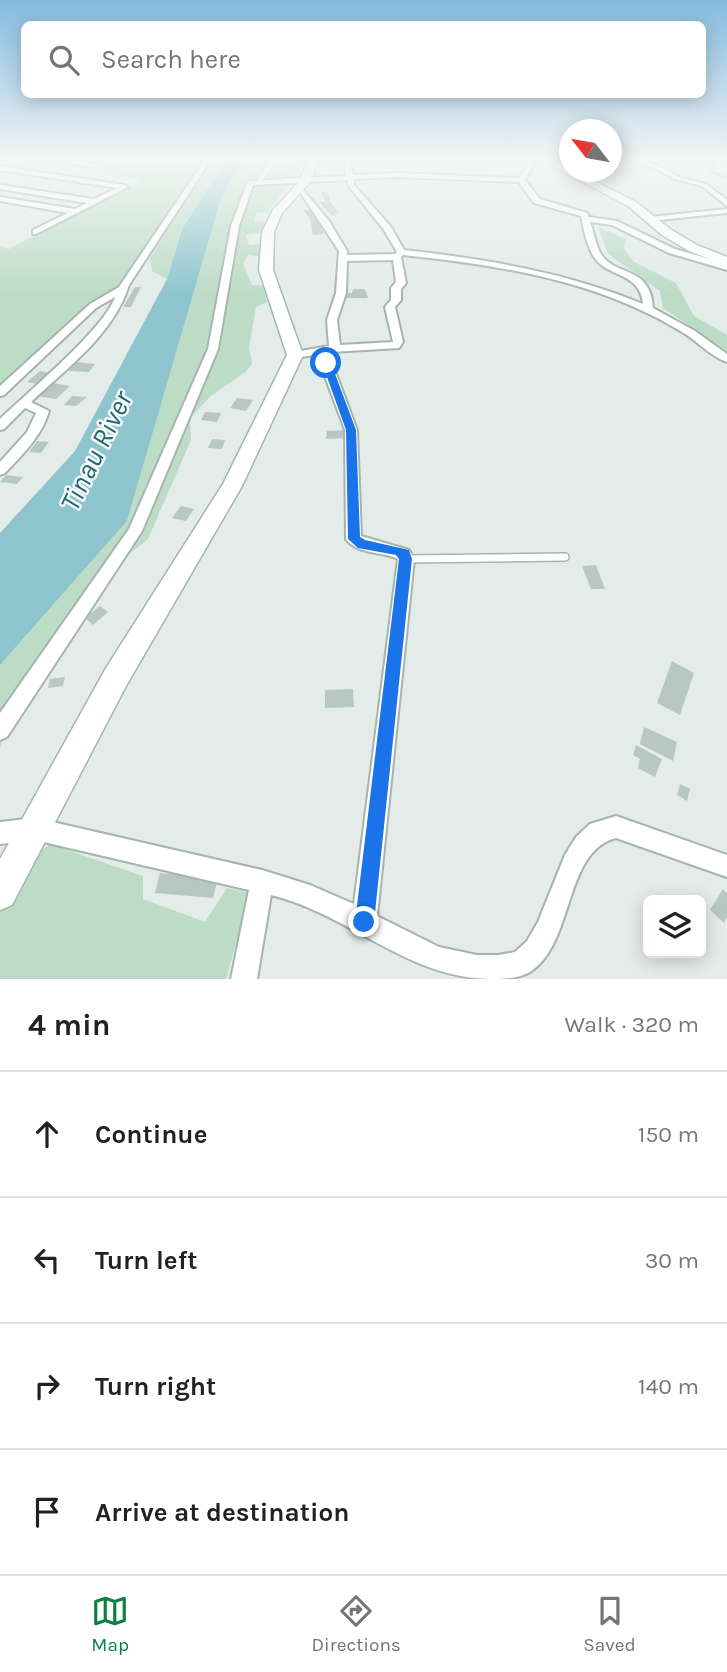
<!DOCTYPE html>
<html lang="en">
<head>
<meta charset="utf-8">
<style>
  body { margin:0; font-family:Karla,sans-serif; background:#f2f2f2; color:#202124 }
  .controls { position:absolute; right:21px; bottom:21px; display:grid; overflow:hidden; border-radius:10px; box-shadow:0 4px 18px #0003 }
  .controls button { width:63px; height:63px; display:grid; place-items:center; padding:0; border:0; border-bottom:2px solid #e0e0e0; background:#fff; color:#202124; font:35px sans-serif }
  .compass { position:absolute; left:559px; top:119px; width:63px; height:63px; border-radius:50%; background:#fff; box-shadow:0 4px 18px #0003; rotate:301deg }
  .stop { position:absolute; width:21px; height:21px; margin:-16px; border:5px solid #1a73e8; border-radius:50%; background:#fff }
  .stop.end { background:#1a73e8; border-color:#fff; box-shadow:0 2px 7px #0008 }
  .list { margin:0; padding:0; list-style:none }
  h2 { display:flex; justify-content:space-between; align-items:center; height:91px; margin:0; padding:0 28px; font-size:30px }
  h2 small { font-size:23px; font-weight:400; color:#757577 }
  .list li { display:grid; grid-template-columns:46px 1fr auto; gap:21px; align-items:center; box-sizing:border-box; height:126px; padding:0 28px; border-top:2px solid #e0e0e0 }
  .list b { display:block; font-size:26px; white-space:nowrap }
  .list em { font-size:23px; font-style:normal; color:#757577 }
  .icon { flex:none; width:38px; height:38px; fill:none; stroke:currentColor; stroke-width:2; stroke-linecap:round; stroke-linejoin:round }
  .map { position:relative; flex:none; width:727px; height:979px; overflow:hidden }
  .search { position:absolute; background:#fff; box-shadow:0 4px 18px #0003; left:21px; right:21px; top:21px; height:77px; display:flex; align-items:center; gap:18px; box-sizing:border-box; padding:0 24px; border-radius:10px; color:#757577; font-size:26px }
  .sheet { height:595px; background:#fff }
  nav { display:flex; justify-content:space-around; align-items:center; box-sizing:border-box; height:98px; border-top:2px solid #e0e0e0; background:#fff; font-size:19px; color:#757577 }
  nav a { display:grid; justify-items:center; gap:4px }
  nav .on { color:#0b8043 }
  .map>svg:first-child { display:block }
  .green { fill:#bddcc6 }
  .water { fill:#8ec4ce }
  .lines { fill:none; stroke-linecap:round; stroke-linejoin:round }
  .stream { stroke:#8ec4ce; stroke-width:2 }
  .canal { fill:#8ec4ce; fill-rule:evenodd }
  .building { fill:#b8c7c1 }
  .lane-far1-casing { stroke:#a6b4af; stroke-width:5 }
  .lane-casing { stroke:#a6b4af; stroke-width:10 }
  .street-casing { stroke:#a6b4af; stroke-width:4 }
  .secondary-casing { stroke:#a2b7b0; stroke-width:3 }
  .lane-far1 { stroke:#fff; stroke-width:3.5 }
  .lane { stroke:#fff; stroke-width:7 }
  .street { fill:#fff; fill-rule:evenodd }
  .secondary { fill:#fff; fill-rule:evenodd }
  .route { fill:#1a73e8 }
  .labels { text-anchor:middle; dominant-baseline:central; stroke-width:5; stroke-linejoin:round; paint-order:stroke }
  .water-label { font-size:28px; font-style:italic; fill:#216775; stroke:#f3f9f6 }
</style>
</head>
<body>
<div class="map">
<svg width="727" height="979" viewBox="0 0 727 979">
  <rect width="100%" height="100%" fill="#e3ece8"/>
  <g class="green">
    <polygon points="71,158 163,158 187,161 191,158 209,158 151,253 104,302 0,396 0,246 9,249 142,180 100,173 99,163 67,160"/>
    <polygon points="213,158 227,158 182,228 167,279 152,271 150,258"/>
    <polygon points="249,158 307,158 267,213 257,212 254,221 265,222 259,233 246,235 249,245 262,244 262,257 248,255 243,263 252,285 263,286 267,302 256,307 249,348 252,364 245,372 211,396 190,418 191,440 148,539 107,572 27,679 0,747 0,665 127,521 220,202 232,178 243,169"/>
    <polygon points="598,227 626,239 624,249 634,262 676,283 694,316 727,335 727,351 663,308 660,291 608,254"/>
    <polygon points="50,844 143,876 143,899 205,922 227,888 250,893 226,979 0,979 0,910 27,860"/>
  </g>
  <polygon class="water" points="227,158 249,158 243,169 232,178 220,202 127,521 0,665 0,533 75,451 167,279 182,229"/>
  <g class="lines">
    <polyline class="stream" points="717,158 710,171 727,178"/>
    <polygon class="canal" points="530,158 536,158 538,161 533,162"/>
  </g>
  <g class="building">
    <polygon points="321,191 328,193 330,201 338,212 334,213 336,215 332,216 319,202 325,202"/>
    <polygon points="303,210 313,210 316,220 322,220 324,223 319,223 324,234 313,235 310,218"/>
    <polygon points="135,287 141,287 131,307 123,307"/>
    <polygon points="353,289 365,289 368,298 347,298 347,293 352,293"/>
    <polygon points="76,362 95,364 89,372 69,371"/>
    <polygon points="40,371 50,373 37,384 27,382"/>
    <polygon points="53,383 70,386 56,399 38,396"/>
    <polygon points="72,396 87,397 76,406 64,405"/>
    <polygon points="237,398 253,400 246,411 230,408"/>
    <polygon points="205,412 221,413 217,422 201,420"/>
    <polygon points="348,430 348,438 326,439 327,431"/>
    <polygon points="212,439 225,440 222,449 208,448"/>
    <polygon points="37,441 49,442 41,453 29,452"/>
    <polygon points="6,475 23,477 17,484 0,482"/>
    <polygon points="181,506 194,509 186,521 172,518"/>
    <polygon points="596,565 605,589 591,589 582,566"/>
    <polygon points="100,606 108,612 93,625 85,618"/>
    <polygon points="672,661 694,673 680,715 657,703"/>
    <polygon points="65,677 63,686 48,688 50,679"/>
    <polygon points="353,689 354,707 325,708 325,690"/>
    <polygon points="644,727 677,742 673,761 640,744"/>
    <polygon points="636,745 662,759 655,777 638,768 640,759 633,755"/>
    <polygon points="680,784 690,789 687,801 677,795"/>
    <polygon points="160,873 218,878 213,898 155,893"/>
    <polygon points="723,889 727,893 727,917 724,923 710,910"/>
  </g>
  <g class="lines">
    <defs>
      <polyline id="lane-far1" points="260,181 275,158"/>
      <polyline id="lane" points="407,559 565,557"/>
      <g id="street">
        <polygon points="0,158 54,158 96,165 93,167 43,160 0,160"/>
        <polygon points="180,158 190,158 200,161 197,163"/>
        <path d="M 206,158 L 212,158 L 129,285 C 114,334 67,368 31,402 L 49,411 C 42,436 22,455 5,473 L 0,475 L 0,462 L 27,432 L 36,413 L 25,408 L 4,429 L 0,430 L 0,419 C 26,394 105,328 115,297 L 96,308 L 4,395 L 0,396 L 0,386 L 90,304 L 119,287 Z"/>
        <path d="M 344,158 L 350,158 L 353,175 L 397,173 L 519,178 L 529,162 L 525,158 L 531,158 L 535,162 L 525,180 L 540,199 L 587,213 L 589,217 L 617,221 L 675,249 L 727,264 L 727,270 L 669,253 L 612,225 L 590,222 C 594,232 596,246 601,254 C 615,277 651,265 653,308 L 695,331 L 727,354 L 727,362 C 712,357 700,344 687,335 C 675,328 662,320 649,314 C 572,276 487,264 403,255 L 401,257 L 406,283 L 401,289 L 401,300 L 395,307 L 403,342 L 399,348 L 331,352 L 332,363 L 357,430 L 361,536 L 409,550 L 414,559 L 377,916 L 439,947 L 477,955 L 498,955 L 515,952 L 527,941 L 538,922 L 565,855 L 576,837 L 590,824 L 616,816 L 727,855 L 727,877 L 616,838 C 563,852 575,943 530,972 C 520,978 504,979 493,979 C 407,979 352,915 271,895 L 257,979 L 231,979 L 249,890 L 35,840 L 0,844 L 0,822 L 35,818 L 262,870 L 310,885 L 354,904 L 398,559 C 382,551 358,555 346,539 L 345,430 L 320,363 L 320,354 L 295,358 L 290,355 L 295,352 L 329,346 L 327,320 L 336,293 L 339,251 L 296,186 L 300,186 L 329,221 L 347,251 L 347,255 L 395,254 L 397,252 L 384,230 L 349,186 L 347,180 L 253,185 L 239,226 L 218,349 L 142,531 L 7,737 L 0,740 L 0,713 L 129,529 L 208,349 L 231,226 L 247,183 L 250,181 L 346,176 ZM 397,177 L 519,182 L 534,203 L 581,216 C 583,227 587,247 594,257 C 607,278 640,271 643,304 C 566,272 486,259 404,250 L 391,227 L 354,185 L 354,179 ZM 393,260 L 396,282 L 391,288 L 391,300 L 385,307 L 393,342 L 340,345 L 337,320 L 346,293 L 347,261 Z"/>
        <polygon points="623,158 632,158 659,166 679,177 706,184 727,200 727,206 702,186 675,179 655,168"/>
        <polygon points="0,166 124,185 128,187 36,234 33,234 33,230 68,213 0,201 0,197 75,209 87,203 0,189 0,185 94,199 117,188 0,170"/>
        <polygon points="727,209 727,213 650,221 646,219 650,217"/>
      </g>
      <g id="secondary">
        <polygon points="309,158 319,158 310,182 282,213 274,232 273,270 303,355 242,486 126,686 12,905 0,910 0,859 106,668 223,484 287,355 259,270 262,232 273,210 300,181"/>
        <polygon points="537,158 549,158 570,168 570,172 576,172 636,202 670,229 697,245 727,257 727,266 689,251 662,235 628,206"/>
      </g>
    </defs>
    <use href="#lane-far1" class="lane-far1-casing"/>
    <use href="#lane" class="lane-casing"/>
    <use href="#street" class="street-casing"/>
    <use href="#secondary" class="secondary-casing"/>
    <use href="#lane-far1" class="lane-far1"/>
    <use href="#lane" class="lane"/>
    <use href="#street" class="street"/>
    <use href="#secondary" class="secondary"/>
  </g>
  <linearGradient id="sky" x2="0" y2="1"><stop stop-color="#84bade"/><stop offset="0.54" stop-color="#f2f6f5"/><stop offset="1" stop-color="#f2f6f5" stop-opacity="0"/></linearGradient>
  <rect width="727" height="295" fill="url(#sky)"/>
  <polygon class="route" points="326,360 331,363 356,430 360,537 365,540 409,550 412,559 374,922 371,929 364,932 357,929 355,922 399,559 396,555 358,548 348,539 346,430 322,363"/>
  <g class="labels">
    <g class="water-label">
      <text transform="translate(96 451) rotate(-64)">Tinau River</text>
    </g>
  </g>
</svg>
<div class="controls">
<button><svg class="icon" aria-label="layers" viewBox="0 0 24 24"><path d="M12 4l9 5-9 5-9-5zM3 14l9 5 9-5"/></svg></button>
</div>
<svg class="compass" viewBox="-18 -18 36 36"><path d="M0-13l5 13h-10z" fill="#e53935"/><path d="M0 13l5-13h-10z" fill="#757577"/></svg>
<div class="stop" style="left:326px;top:363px"></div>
<div class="stop end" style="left:364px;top:922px"></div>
<div class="search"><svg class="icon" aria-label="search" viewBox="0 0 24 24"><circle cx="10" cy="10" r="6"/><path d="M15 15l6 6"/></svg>Search here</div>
</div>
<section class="sheet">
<h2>4 min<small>Walk · 320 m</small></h2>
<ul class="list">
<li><svg class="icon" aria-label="ahead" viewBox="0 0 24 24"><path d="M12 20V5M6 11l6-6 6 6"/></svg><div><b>Continue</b></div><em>150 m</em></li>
<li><svg class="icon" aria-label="left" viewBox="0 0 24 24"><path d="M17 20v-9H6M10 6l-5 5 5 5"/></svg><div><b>Turn left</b></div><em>30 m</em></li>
<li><svg class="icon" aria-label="right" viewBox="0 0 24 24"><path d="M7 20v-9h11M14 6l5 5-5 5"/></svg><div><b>Turn right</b></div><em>140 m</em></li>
<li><svg class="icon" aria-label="arrive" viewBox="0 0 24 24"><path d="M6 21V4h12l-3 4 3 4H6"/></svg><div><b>Arrive at destination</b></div></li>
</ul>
</section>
<nav>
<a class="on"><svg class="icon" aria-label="map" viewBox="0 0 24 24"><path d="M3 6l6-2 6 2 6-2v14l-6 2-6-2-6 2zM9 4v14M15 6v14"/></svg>Map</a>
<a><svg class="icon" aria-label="directions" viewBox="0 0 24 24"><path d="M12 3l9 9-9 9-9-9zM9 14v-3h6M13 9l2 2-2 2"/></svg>Directions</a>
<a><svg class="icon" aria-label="saved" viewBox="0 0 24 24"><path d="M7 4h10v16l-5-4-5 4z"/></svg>Saved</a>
</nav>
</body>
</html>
